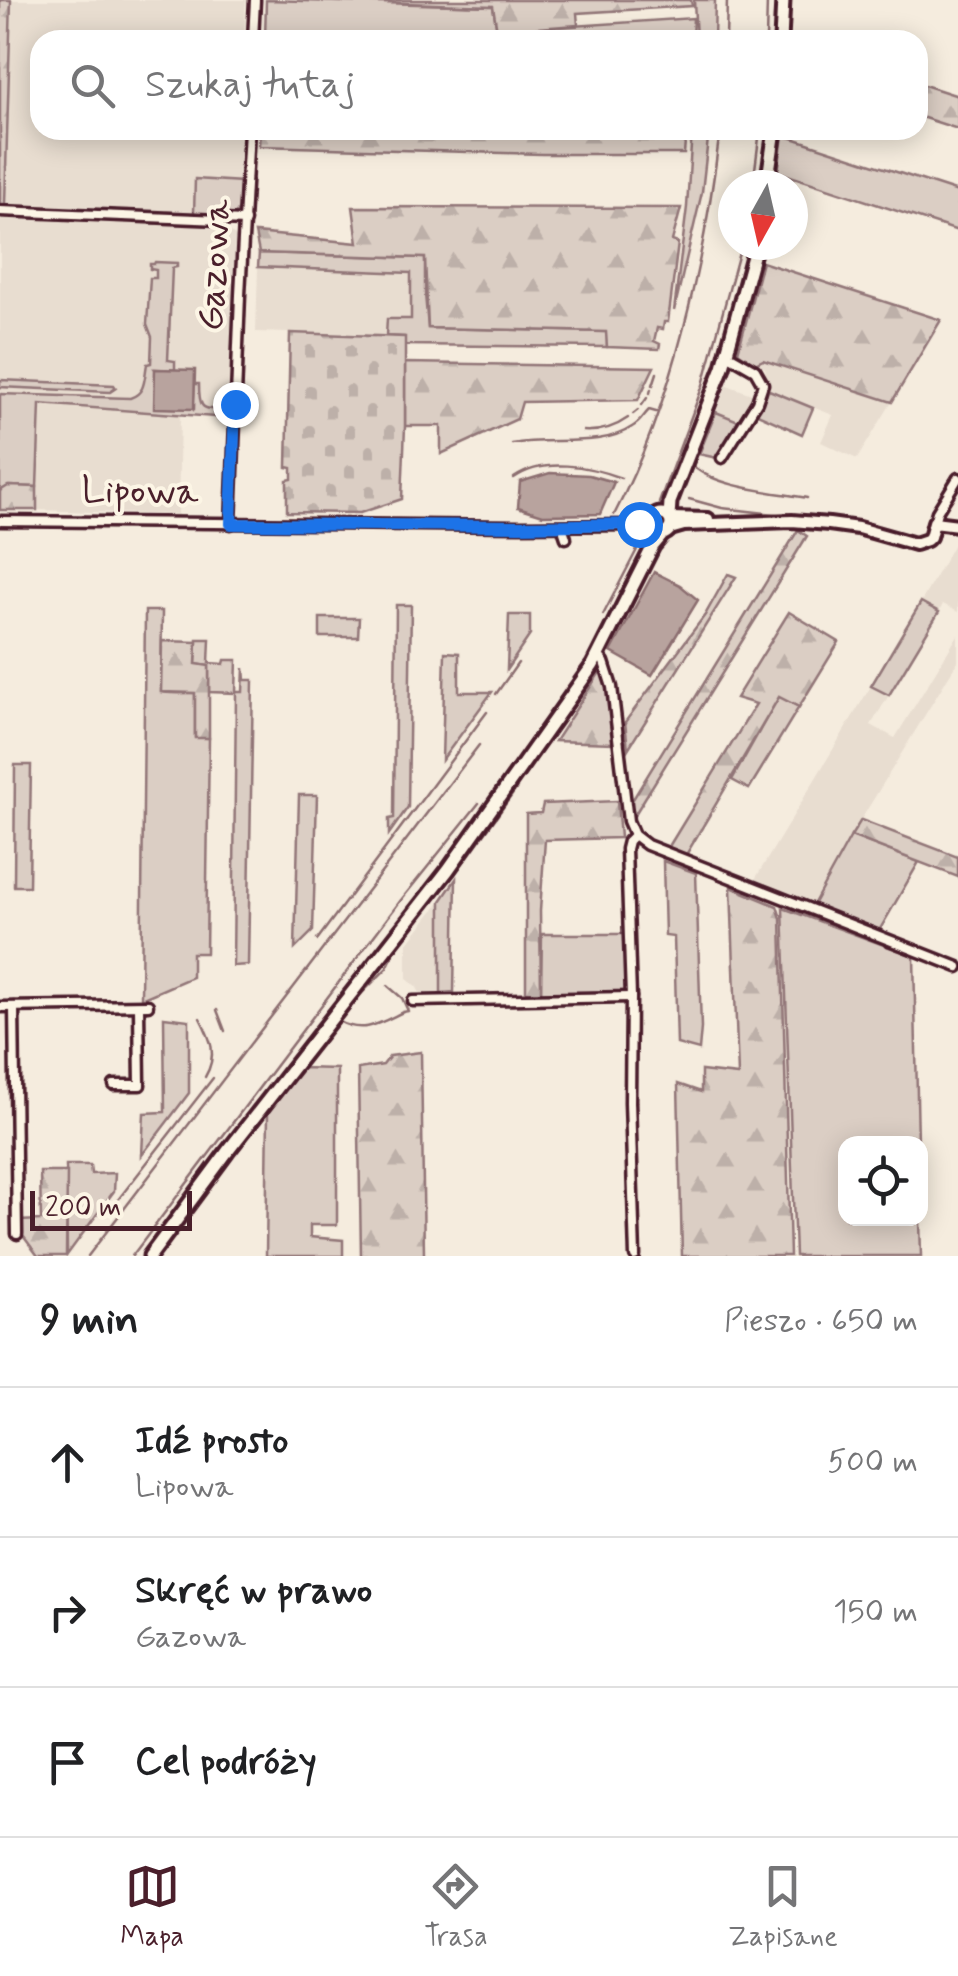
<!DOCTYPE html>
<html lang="pl">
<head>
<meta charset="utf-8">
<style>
  body { margin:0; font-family:Mynerve,sans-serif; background:#f6f6f6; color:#202124 }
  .controls { position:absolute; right:30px; bottom:30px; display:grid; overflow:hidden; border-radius:20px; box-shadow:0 5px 25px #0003 }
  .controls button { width:90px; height:90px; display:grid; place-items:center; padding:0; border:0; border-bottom:2px solid #e0e0e0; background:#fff; color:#202124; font:50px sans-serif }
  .compass { position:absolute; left:718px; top:170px; width:90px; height:90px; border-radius:50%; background:#fff; box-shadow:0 5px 25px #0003; rotate:188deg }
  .scale { position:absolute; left:30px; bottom:25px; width:162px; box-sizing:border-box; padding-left:10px; border:5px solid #4a1f2b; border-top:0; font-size:28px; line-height:35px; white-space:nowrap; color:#4a1f2b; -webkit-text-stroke:8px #fcf5e5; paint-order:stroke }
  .stop { position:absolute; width:30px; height:30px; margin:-22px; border:8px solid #1a73e8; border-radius:50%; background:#fff }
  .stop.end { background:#1a73e8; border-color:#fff; box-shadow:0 2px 10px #0008 }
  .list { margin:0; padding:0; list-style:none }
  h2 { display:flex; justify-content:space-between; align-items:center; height:130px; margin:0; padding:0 40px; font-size:42px }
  h2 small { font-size:32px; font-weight:400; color:#757577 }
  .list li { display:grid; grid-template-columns:65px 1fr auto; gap:30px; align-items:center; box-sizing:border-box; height:150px; padding:0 40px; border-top:2px solid #e0e0e0 }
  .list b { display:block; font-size:38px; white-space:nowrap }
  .list p { margin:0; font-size:32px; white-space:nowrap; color:#757577 }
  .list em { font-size:32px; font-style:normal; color:#757577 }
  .icon { flex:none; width:55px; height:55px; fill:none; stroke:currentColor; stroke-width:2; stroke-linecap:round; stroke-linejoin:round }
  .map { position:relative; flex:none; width:958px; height:1256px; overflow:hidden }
  .search { position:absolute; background:#fff; box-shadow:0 5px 25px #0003; left:30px; right:30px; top:30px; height:110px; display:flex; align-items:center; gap:25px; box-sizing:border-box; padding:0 35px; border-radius:30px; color:#757577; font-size:38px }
  .sheet { height:580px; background:#fff }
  nav { display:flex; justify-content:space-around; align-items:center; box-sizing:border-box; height:140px; border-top:2px solid #e0e0e0; background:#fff; font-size:28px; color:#757577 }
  nav a { display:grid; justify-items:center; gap:5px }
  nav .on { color:#4a1f2b }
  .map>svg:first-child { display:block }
  .built { fill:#e8ddd0 }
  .grass { fill:#dbcec4; stroke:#927678; stroke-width:2.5 }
  .forest { fill:url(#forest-firs); stroke:#927678; stroke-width:2.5 }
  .cemetery { fill:url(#cemetery-stones); stroke:#927678; stroke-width:2.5 }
  .water { fill:#b8a39e; stroke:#8c6e70; stroke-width:2.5 }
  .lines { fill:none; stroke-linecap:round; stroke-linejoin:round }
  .stream { stroke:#8c6e70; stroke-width:2.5 }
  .minor-casing { stroke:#4a1f2b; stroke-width:15 }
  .major-casing { stroke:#4a1f2b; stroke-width:18 }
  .highway-casing { stroke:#4a1f2b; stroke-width:19 }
  .minor { stroke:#fcf5e5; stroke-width:8 }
  .major { stroke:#fcf5e5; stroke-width:10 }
  .highway { stroke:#fcf5e5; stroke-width:11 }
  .route { stroke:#1a73e8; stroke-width:12 }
  .labels { text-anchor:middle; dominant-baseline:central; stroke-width:8; stroke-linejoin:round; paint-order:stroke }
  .street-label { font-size:38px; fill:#4a1f2b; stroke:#fcf5e5 }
</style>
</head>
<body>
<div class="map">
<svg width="958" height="1256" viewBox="0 0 958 1256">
  <defs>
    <pattern id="forest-firs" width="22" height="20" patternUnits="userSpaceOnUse" patternTransform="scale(2.5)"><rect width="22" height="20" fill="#dbcec4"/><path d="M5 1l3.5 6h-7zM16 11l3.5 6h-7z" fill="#bdb0a9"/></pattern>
    <pattern id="cemetery-stones" width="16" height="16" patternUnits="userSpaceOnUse" patternTransform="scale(2.5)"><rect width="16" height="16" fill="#dbcec4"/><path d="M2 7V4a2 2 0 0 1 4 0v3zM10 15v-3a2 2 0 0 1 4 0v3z" fill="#bdb0a9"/></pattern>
  </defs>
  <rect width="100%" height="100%" fill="#f5ecde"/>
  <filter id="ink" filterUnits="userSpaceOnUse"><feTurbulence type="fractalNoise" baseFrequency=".01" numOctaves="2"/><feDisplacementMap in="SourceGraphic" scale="20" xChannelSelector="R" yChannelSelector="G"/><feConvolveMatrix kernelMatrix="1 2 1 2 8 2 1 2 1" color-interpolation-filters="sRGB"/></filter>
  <g filter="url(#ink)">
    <g class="built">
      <polygon points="11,0 246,0 244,40 40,40 40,130 244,130 242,182 195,180 194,213 5,204"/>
      <polygon points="0,216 223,227 239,239 231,416 180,415 178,515 37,510 39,403 0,401"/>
      <polygon points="258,267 411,273 412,319 387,319 386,336 256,332"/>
      <polygon points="763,360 892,402 857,459 821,442 833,415 769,390 765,368 755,364"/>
      <polygon points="727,385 757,396 741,422 716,412"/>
      <polygon points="958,537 958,612 943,604 939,612 921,602"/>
      <polygon points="958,635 958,661 851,836 813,905 754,881 871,686 889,695 871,725 895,738"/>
      <polygon points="441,901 441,993 420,993 416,986 407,979 407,944"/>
    </g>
    <g class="grass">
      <polygon points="266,0 493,6 497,31 693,18 692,40 265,40"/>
      <polygon points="694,0 715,0 714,40 696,40"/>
      <polygon points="692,130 709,130 702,192 674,311 687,207"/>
      <polygon points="783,135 958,192 958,231 778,172"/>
      <polygon points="195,179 242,182 241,206 235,215 194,213"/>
      <polygon points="259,253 425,258 425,294 428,328 607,332 607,347 405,345 404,337 386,336 387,319 411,319 411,273 258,267"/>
      <path d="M 155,262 L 177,263 L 177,267 L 172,268 L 168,360 L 175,361 L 175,370 L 155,369 L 193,409 L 195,384 L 199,384 C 199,423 211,399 229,418 L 40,404 L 37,487 L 9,486 L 0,491 L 0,394 L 130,398 C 146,393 144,379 147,364 L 151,363 L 152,337 L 147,324 L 150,278 L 156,278 L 156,270 L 150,269 L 150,264 L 154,264 Z"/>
      <polygon points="0,380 114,385 116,388 110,392 0,387"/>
      <polygon points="769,390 813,408 802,434 755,413"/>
      <polygon points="716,412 741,422 717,458 699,454"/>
      <polygon points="921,602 939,612 889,695 871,686"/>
      <polygon points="396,605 411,605 408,807 389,834 389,819 394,818"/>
      <path d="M 145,611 L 162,611 L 161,692 C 165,694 189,693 195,693 L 195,737 L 209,738 L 206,953 L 192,953 L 192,977 L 141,999 Z"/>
      <polygon points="509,615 530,615 530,635 507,669"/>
      <polygon points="320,618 359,618 358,637 320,637"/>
      <polygon points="197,639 210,639 209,663 224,664 225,660 237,660 236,692 243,692 244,668 245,680 253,680 248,965 233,966 236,693 209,692 209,666 196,664"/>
      <polygon points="445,652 459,653 459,692 492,692 442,760"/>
      <polygon points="779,696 799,707 749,789 732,780"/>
      <polygon points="15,765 31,765 29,886 14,886"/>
      <polygon points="299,795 317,795 313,931 295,949"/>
      <polygon points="851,836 919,862 879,931 813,905"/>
      <polygon points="663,861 696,873 701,1028 699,1050 677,1044 674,937 665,936"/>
      <polygon points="456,879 454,992 441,993 441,901"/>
      <polygon points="783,908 914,956 918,1143 846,1144 846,1218 920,1219 921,1256 795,1256"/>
      <polygon points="542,934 624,934 626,989 623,994 541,994"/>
      <polygon points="164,1017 189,1020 189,1093 142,1155 144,1113 165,1112"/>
      <polygon points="300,1068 337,1069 337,1225 310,1225 310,1237 343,1240 343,1256 266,1256 268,1113"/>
      <polygon points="66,1165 90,1165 91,1174 115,1173 114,1191 67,1255"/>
    </g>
    <g class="forest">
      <polygon points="0,0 11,0 5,204 0,204"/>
      <polygon points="314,0 691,0 692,6 577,13 578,25 497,31 493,6"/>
      <polygon points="918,83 958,96 958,129 918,116"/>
      <polygon points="260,130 561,132 686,130 684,154 542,154 259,146"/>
      <polygon points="353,207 681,208 672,241 678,243 668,322 664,322 663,329 657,328 654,341 660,344 659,349 607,347 606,332 428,328 425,258 259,253 255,233 358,243"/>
      <polygon points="762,262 941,320 892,402 763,360 755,364 738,352"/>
      <polygon points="405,363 654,367 638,400 522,402 517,419 441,454 441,426 405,426"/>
      <polygon points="8,486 37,487 37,510 0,510 0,491"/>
      <polygon points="798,530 807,536 632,819 630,804"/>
      <polygon points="728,574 736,577 628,749 625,722 705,615"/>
      <polygon points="789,612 839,642 799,707 779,697 686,855 668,848 756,704 736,698"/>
      <polygon points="162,641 197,642 196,664 209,666 209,738 195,738 195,693 161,692"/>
      <polygon points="602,669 611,705 613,743 555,741"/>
      <polygon points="617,801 620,838 545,840 540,911 541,994 526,992 526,814 541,813 543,804"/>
      <polygon points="861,820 958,857 958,877 851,836"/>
      <polygon points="731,887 777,906 781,918 790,1256 682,1256 678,1084 701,1092 701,1071 738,1075"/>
      <polygon points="421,1052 424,1256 361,1256 358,1069 383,1065 390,1056"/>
      <polygon points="40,1172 67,1172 66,1256 38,1256 18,1229 18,1221 41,1220"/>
    </g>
    <polygon class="cemetery" points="290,333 405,337 405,426 402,499 360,513 287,512 287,480 292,479 292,468 287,467"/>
    <g class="water">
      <polygon points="155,369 195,370 194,409 154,408"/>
      <polygon points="550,473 589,475 614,482 600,514 543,515 518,507 520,482"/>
      <polygon points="654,572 680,585 698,600 652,675 611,652"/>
    </g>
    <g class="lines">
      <g class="stream">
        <polyline points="726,40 727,0"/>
        <polyline points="766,40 767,0"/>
        <polyline points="787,40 787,27"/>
        <polyline points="753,185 760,130"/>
        <polyline points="774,185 782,130"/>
        <polyline points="751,292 763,245"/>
        <path d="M 732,362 L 693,466 C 717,488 776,492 807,498"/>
        <polyline points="653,385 657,373"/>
        <polyline points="650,393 651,389"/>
        <polyline points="642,405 647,398"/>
        <polyline points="633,414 638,410"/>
        <path d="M 583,431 C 600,432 614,428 628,418"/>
        <path d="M 512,444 C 550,436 600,449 632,427 C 640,423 643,416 649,410 L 656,412"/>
        <path d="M 514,478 C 544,457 589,466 621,478"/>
        <polyline points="689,499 722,508 783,515"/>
        <polyline points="659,503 703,385 741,245"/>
        <path d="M 614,515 C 674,401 705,257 720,130"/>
        <polyline points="603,615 641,542"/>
        <polyline points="496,694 518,663"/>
        <polyline points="317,940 487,712"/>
        <path d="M 388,986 L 402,998 L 408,1011 L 403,1012 C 380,1023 363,1035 338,1021 L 354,1001 L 387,968 L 398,945 L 467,858 L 517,788"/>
        <polyline points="217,1010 225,1031"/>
        <path d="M 200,1018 C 211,1039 218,1055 205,1077"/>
        <polyline points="117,1201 213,1078"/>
        <polyline points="88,1256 479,745"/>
        <polyline points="132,1256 401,900 479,803"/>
      </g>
      <defs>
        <g id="minor">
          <polyline points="253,40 255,0"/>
          <polyline points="0,211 245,221"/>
          <polyline points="722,458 757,402 763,384 755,370 727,354"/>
          <polyline points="0,521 519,526 639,525 652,528"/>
          <polyline points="934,522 937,512 958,478"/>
          <polyline points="231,524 240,295 249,130"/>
          <polyline points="639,525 654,518"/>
          <polyline points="564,532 566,538"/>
          <polyline points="598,655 604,662 612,687 628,821 634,835 647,845 958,967"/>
          <polyline points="634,835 628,841 626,849 631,997 630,1102 635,1256"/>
          <polyline points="413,1001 631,997"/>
          <polyline points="0,1007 148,1005"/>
          <polyline points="14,1007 17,1234"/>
          <polyline points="114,1085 140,1085 139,1006"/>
        </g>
        <g id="major">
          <polyline points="670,518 708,519"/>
          <polyline points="670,529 684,525 792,521 829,524 858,528 915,544 927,540 930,537 934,522 958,525"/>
        </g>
        <g id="highway">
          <polyline points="781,40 783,0"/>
          <polyline points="767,185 775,130"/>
          <circle cx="661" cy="524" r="10"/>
          <polyline points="669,517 670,502 723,367 756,245"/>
          <polyline points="150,1256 227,1152 448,870 593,665 653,546 663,534"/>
        </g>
      </defs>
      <use href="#minor" class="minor-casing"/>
      <use href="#major" class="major-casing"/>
      <use href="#highway" class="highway-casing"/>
      <use href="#minor" class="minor"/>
      <use href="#major" class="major"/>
      <use href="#highway" class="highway"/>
    </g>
  </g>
  <g class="lines" filter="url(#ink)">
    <polyline class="route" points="235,404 231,524 519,526 639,524"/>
  </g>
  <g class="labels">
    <g class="street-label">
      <text transform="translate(215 265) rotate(-87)">Gazowa</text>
      <text transform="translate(140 492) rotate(1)">Lipowa</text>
    </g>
  </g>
</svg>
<div class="controls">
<button><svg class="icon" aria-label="locate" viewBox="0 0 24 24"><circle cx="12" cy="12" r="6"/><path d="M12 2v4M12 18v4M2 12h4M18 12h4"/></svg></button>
</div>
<svg class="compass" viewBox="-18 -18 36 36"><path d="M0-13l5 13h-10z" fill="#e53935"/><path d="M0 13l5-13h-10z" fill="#757577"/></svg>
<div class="scale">200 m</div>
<div class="stop" style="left:639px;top:524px"></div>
<div class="stop end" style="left:235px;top:404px"></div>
<div class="search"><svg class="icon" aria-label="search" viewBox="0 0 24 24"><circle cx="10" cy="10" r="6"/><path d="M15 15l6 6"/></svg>Szukaj tutaj</div>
</div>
<section class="sheet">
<h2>9 min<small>Pieszo · 650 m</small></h2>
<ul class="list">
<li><svg class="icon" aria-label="ahead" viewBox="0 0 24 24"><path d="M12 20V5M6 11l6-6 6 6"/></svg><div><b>Idź prosto</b><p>Lipowa</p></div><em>500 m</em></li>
<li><svg class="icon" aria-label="right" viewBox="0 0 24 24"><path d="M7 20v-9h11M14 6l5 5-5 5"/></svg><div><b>Skręć w prawo</b><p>Gazowa</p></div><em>150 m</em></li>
<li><svg class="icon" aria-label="arrive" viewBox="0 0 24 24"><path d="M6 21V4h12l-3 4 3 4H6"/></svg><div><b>Cel podróży</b></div></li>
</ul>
</section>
<nav>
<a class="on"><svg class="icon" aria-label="map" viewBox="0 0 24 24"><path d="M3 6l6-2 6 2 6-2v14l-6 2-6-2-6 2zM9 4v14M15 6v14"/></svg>Mapa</a>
<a><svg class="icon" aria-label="directions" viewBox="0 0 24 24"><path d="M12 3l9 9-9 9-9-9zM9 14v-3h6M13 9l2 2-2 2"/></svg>Trasa</a>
<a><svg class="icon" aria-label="saved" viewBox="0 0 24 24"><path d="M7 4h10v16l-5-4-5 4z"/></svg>Zapisane</a>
</nav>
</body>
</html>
